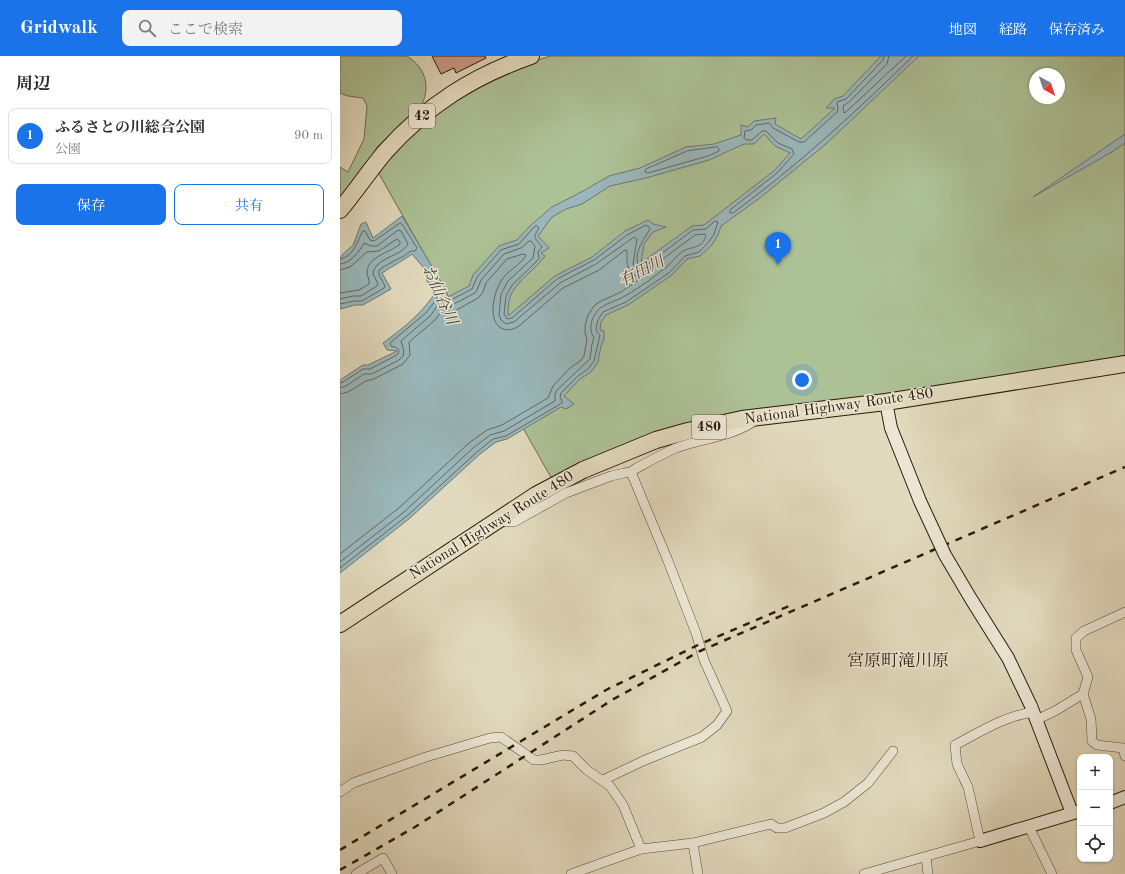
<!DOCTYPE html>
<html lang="ja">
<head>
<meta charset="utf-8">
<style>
  body { margin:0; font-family:"Old Standard TT","Noto Serif JP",serif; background:#f2f2f3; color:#2b2b33 }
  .controls { position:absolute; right:12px; bottom:12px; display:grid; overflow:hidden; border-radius:8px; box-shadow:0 1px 3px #0004 }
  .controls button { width:36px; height:36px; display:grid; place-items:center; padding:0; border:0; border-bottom:1px solid #e1e1e2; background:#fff; color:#2b2b33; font:20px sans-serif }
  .compass { position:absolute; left:689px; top:12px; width:36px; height:36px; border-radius:50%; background:#fff; box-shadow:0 1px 3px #0004; rotate:140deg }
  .you { position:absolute; left:462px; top:324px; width:14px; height:14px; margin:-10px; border:3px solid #fff; border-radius:50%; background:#1a73e8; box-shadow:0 0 0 6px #1a73e833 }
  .badge { display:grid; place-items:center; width:26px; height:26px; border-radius:50%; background:#1a73e8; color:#fff; font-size:13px; font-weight:700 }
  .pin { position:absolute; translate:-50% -33px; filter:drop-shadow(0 1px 2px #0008) }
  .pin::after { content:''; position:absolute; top:21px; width:14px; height:12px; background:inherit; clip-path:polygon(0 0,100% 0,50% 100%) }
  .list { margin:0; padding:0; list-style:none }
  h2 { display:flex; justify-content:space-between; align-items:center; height:52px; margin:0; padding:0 16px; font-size:17px }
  h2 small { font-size:13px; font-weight:400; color:#7c7c81 }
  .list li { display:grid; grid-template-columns:26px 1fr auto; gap:12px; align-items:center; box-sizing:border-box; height:56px; margin:0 8px 8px; padding:0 8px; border:1px solid #e1e1e2; border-radius:8px }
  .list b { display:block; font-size:15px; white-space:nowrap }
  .list p { margin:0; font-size:13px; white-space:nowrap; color:#7c7c81 }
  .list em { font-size:13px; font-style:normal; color:#7c7c81 }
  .actions { display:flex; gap:8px; padding:12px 16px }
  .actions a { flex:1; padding:9px 0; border:1px solid #1a73e8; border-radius:8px; text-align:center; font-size:14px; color:#1a73e8 }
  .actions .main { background:#1a73e8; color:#fff }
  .icon { flex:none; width:22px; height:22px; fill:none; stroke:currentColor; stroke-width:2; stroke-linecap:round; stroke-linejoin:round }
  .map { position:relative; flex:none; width:785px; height:818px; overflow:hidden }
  header { display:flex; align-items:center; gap:24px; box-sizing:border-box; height:56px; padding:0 20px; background:#1a73e8; color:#fff }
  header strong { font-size:19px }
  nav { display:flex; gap:22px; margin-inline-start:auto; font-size:14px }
  .search { width:280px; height:36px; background:#f2f2f3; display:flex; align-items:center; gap:10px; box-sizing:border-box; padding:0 14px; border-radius:8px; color:#7c7c81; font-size:15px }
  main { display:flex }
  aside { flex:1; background:#fff }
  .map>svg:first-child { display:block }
  .green { fill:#adc196; stroke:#6c6d4e; fill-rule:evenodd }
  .water { fill:#9ab8bc; stroke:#6e7873; fill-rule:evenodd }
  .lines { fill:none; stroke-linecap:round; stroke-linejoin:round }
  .shore { stroke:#636860; stroke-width:1 }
  .building { fill:#d09c89; stroke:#2c1905 }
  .street-casing { stroke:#5a4933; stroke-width:10 }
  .secondary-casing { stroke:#2c1905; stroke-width:14 }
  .highway-casing { stroke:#2c1905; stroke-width:18 }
  .street { stroke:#ece7d5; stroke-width:9 }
  .secondary { stroke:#ece7d5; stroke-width:12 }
  .highway { stroke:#e2dabe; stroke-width:16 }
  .rail { stroke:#2c1905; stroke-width:2.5; stroke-dasharray:7 7; stroke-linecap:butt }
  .secondary-bridge-casing { stroke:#2c1905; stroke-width:14; stroke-linecap:butt }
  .secondary-bridge { stroke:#ece7d5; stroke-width:12 }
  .labels { text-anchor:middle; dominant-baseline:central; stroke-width:3; stroke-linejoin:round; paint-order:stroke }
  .shield { fill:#ece7d5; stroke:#665743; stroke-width:1 }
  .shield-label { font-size:14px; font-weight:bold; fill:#2c1905 }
  .street-label { font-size:15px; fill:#2c1905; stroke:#ece7d5 }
  .water-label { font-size:16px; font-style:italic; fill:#4d493c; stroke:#ece7d5 }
  .quarter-label { font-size:17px; fill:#2c1905; stroke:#ece7d5 }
</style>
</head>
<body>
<header>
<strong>Gridwalk</strong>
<div class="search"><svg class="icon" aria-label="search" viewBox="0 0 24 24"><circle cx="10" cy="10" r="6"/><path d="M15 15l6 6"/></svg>ここで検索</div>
<nav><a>地図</a><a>経路</a><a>保存済み</a></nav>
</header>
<main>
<aside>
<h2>周辺<small></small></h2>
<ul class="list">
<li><span class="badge">1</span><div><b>ふるさとの川総合公園</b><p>公園</p></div><em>90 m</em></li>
</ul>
<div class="actions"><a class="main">保存</a><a>共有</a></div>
</aside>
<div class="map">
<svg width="785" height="818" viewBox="0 0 785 818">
  <rect width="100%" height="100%" fill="#e2dabe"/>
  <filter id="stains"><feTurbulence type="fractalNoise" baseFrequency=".005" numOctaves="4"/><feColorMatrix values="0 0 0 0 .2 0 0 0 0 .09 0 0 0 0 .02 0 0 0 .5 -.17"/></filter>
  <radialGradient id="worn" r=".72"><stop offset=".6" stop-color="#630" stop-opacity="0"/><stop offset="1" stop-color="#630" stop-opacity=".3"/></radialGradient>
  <g class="green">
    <path d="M 0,0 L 67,0 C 87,13 91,32 80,53 L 37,91 L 18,124 L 0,141 L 0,111 L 8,116 L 24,83 L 27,50 L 23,42 L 8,40 L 0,37 Z"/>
    <path d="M 210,0 L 785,0 L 785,303 L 411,358 L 213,425 L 38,116 L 66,85 L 107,47 L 183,9 ZM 695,18 L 719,18 L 719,42 L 695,42 Z"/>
  </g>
  <g class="water">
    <path d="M 541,0 L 579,0 L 486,88 L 421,141 L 381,170 L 378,179 L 371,190 L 360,200 L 347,203 L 332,219 L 288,249 L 266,259 L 261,266 L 260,274 L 264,275 L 264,283 L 261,290 L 258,306 L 251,316 L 240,323 L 224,340 L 234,348 L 226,353 L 221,351 L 167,383 L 156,386 L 140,398 L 70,462 L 0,517 L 0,324 L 23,309 L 28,309 L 57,295 L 47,294 L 43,287 C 62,273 80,259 93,240 L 92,232 L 87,225 L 84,212 L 72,198 C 63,205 52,210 42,217 L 51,233 L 23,249 L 15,249 L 0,253 L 0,203 L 2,199 L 13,189 L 21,168 L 26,166 L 33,182 L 62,160 L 106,234 L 106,242 L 129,230 L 133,219 L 159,190 L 177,184 L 190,170 L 212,151 L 245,134 L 269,120 L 300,112 L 346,91 L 374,88 L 401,79 L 401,69 L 408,71 L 414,65 L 436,62 L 435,68 L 461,83 L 495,52 L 486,52 L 494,43 L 503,40 ZM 424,78 L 435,90 L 450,97 L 435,114 L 364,169 L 352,170 L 301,207 L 304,188 L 313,176 L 326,171 L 313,168 L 308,164 L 285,175 L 252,201 L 215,220 L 168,260 C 168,254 168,246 170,241 C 175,226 196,213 205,200 L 201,197 L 209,192 L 198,180 L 212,161 L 226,153 L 242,148 L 270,130 L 306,122 L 369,104 L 404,88 L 414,88 Z"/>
    <polygon points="785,78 785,87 772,96 693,141"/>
  </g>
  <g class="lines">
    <g class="shore">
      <path d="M 544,0 L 543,4 L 506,43 L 497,46 L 498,53 L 497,56 L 464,86 L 459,86 L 433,72 L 429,67 L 416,69 L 411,74 L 405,75 L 404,82 L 406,84 L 412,84 L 422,75 L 426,75 L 438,87 L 452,93 L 454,98 L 437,117 L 390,154 L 390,157 L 393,157 C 457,110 516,56 573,0"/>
      <polyline points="549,0 547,8 509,46 503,50 504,57 506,56 566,0"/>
      <polygon points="377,91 379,93 379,95 368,100 308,117 305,116 306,113 347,95"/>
      <path d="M 0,203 C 14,201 17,185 23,175 L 25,175 L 30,184 L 34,185 L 60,167 L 62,168 L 77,192 L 75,195 C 69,194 67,199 62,201 C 54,205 46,209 39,214 L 39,219 L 45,230 L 44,232 L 22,245 L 14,245 L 0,248"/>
      <path d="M 0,208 C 11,207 19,196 24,187 L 31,190 L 37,190 L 58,174 L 61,175 L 68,188 C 61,201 35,201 33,218 L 38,228 L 37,230 L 21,240 L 13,240 L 0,243"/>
      <path d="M 0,214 L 10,211 L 27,196 L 39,195 L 57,183 L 60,186 L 60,188 C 50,197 28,200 27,216 C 27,220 30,224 29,228 L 19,234 L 0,237"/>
      <path d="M 0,327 L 3,326 L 23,313 L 30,313 L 57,299 C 62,293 56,291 51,290 L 50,287 L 87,256 L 97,242 L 97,231 L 100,231 L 102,235 L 103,243 L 107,246 L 132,233 L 137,221 L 161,194 L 179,188 L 196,169 L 199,172 C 192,183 195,181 202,191 L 198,196 L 199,202 L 195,207 L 172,229 L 166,240 L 164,258 L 167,263 L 172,262 L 217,223 L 254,204 L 287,179 L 306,169 L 309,171 L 310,173 C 304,183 294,196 298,209 L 302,211 L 305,210 L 353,174 L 366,173 L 375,165 L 378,166 L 374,178 L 368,187 L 359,196 L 345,200 L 330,216 L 286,246 L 263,256 L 258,264 L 256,272 L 257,276 L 260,279 L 254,305 L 248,313 L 238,320 L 221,337 L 220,341 L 222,345 L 222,347 L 166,380 L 153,383 L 137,396 L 68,459 L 0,512"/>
      <path d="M 0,332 L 6,330 L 24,318 L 32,318 L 59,304 L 63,300 L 64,295 L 61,285 L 90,260 L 98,249 L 106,251 L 110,250 L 135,237 L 137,234 L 141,224 L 164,198 L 181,192 L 189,185 L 191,185 L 195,190 L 193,202 L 168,225 L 161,238 L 159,259 L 161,264 L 166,268 L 174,266 L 220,227 L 256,208 L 294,181 L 297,183 L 293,208 C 296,215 301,217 308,214 L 355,179 L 365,178 L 366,179 C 363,193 352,190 343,195 C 336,199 332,208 325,212 C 313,222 299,232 285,240 C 277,245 265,247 258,254 C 251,263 248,272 254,282 L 252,288 L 250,303 L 217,334 L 215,338 L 215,345 L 164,375 L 150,379 L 133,392 L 64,456 L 0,506"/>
      <path d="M 0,338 L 8,336 L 26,325 L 34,323 L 63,308 L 70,299 L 69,286 L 95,264 L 101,256 L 113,256 L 138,242 L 143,236 L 146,227 L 167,203 L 183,198 L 186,199 C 182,208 170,213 164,221 C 155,231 146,263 161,272 C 167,275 173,274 179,270 L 223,232 L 259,214 L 285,194 L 287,195 C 287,207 286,215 298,221 L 298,224 L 281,236 L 259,246 L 254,250 L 248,259 L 245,270 L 245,277 L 247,283 L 244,300 L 240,305 L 230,312 L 213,330 L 208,342 L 162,369 L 147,374 L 129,387 L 60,451 L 0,498"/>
    </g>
  </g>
  <polygon class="building" points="92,0 145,0 146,2 116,17 114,12 101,18"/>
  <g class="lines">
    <defs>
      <g id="street">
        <polyline points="158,464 167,466 174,466 226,437 271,420 284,417 291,416"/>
        <polyline points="785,556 744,575 736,582 736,594 748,621 743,638 751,663 752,685 757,689 783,692 785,700"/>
        <polyline points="696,664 715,655 743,638"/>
        <path d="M 263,724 L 303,705 L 362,681 L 377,669 L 387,655 L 364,604 L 356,577 L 328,505 L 291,416 L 295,413 C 308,406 322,398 336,392 C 362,382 394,381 417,363"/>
        <polyline points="0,736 13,727 86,701 150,682 161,681 194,704 201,704 223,699 233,700 247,714 270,730 283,749 301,793"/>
        <polyline points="689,771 712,818"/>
        <polyline points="353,787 358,818"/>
        <polyline points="586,801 588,818"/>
        <polyline points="16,818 43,802 52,818"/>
        <polyline points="231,818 301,793 353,787 431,768 437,772 445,772 484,757 504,746 528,727 553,695"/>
        <path d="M 524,818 L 640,785 L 628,731 L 617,708 L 615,689 C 640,676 665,660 693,656"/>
      </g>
      <g id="secondary">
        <polyline points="546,346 551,372"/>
        <polyline points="691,650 732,757"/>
        <polyline points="770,747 785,741"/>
        <polyline points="640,785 740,755"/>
      </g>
      <g id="highway">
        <path d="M 0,154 C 16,135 29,115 45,96 C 86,50 133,20 191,0"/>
        <polyline points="0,568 196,439 243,414 316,384 348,375 402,363 546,346 785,308"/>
      </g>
    </defs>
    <use href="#street" class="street-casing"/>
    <use href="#secondary" class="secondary-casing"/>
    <use href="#highway" class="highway-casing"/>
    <use href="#street" class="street"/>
    <use href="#secondary" class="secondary"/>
    <use href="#highway" class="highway"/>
    <g class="rail">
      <polyline points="0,794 266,634 358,589 449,550"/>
      <polyline points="0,814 75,771 272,644 360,595 785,411"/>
    </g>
    <defs>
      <polyline id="secondary-bridge" points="551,372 580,445 605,499 631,543 668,602 691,650"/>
    </defs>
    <use href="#secondary-bridge" class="secondary-bridge-casing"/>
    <use href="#secondary-bridge" class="secondary-bridge"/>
  </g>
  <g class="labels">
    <g class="shield">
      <rect x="69" y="48" width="26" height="24" rx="3"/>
      <rect x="352" y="359" width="34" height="24" rx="3"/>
    </g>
    <g class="shield-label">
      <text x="82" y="60">42</text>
      <text x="369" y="371">480</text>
    </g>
    <g class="street-label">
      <text transform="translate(499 351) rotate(-8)">National Highway Route 480</text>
      <text transform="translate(152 470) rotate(-32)">National Highway Route 480</text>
    </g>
    <g class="water-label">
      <text transform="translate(302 216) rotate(-27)">有田川</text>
      <text transform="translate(99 239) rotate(66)">お仙谷川</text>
    </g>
    <g class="quarter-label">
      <text x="558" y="605">宮原町滝川原</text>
    </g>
  </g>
  <rect width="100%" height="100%" filter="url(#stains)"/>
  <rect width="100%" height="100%" fill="url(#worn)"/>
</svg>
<div class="controls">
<button>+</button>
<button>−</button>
<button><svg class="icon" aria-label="locate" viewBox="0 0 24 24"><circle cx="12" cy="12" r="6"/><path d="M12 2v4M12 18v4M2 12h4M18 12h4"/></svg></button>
</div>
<svg class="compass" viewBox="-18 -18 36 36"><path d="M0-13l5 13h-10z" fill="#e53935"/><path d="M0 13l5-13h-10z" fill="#7c7c81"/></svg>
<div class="you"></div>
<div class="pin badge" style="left:438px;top:209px">1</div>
</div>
</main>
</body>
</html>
